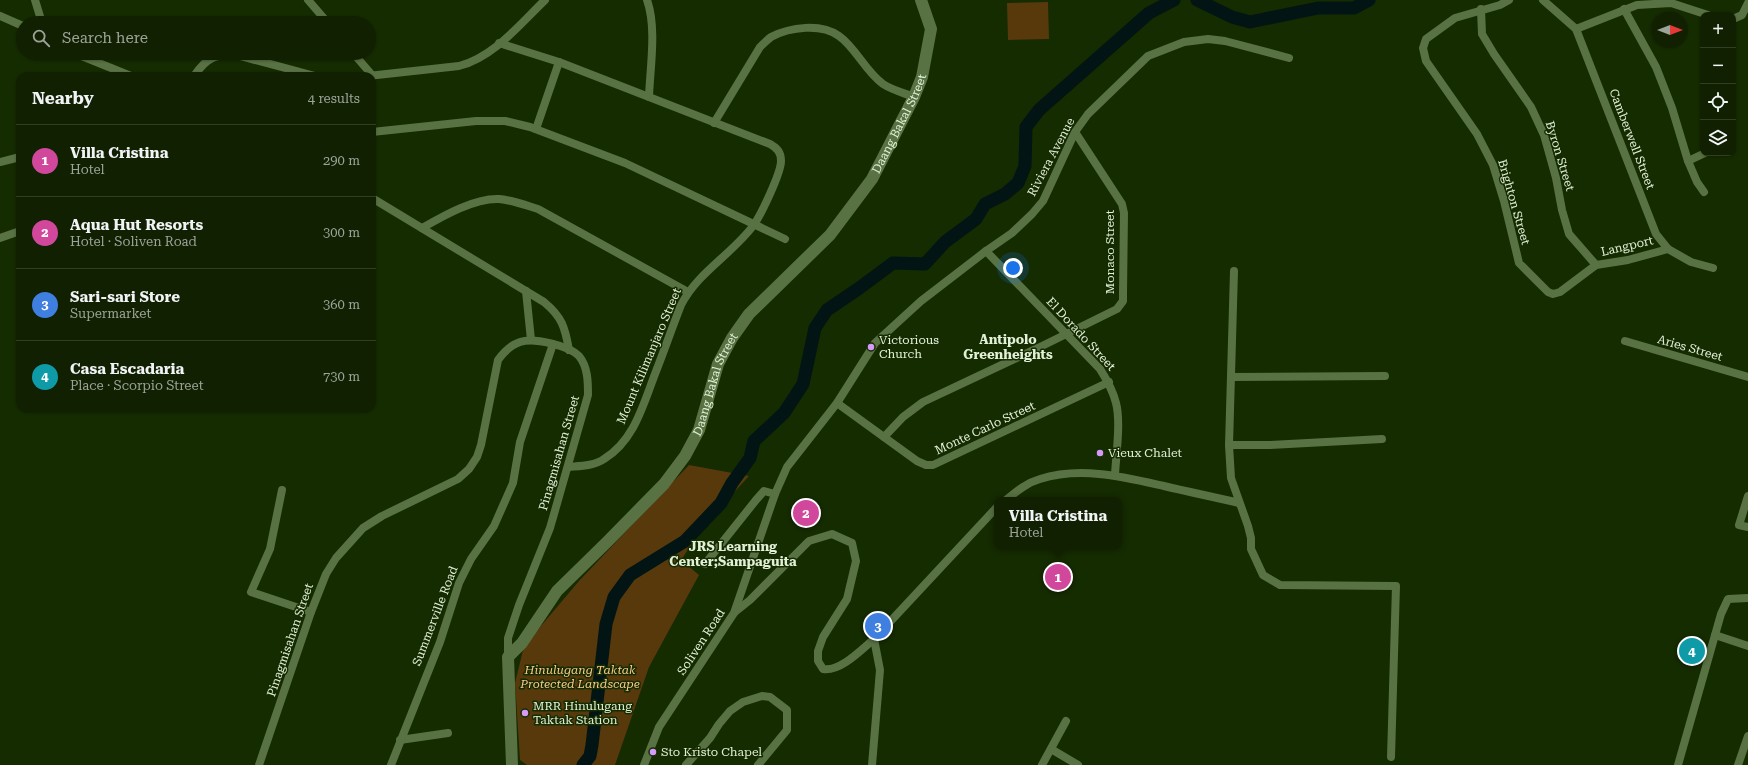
<!DOCTYPE html>
<html lang="en">
<head>
<meta charset="utf-8">
<style>
  body { margin:0; font-family:"Roboto Serif",serif; background:#19280a; color:#f1f3f6 }
  .controls { position:absolute; right:12px; top:12px; display:grid; overflow:hidden; border-radius:8px; box-shadow:0 1px 3px #0004 }
  .controls button { width:36px; height:36px; display:grid; place-items:center; padding:0; border:0; border-bottom:1px solid #303e22; background:#102000; color:#f1f3f6; font:20px sans-serif }
  .compass { position:absolute; left:1652px; top:12px; width:36px; height:36px; border-radius:50%; background:#102000; box-shadow:0 1px 3px #0004; rotate:90deg }
  .you { position:absolute; left:1013px; top:268px; width:14px; height:14px; margin:-10px; border:3px solid #fff; border-radius:50%; background:#1a73e8; box-shadow:0 0 0 6px #1a73e833 }
  .badge { display:grid; place-items:center; width:26px; height:26px; border-radius:50%; background:#d69bfa; color:#fff; font-size:13px; font-weight:700 }
  .pin { position:absolute; translate:-50% -50%; border:2px solid #fff; box-shadow:0 1px 4px #0006 }
  .popup { position:absolute; left:994px; top:497px; width:128px; height:52px; box-sizing:border-box; display:grid; place-content:center; border-radius:8px; background:#102000; filter:drop-shadow(0 1px 3px #0005); font-size:13px; white-space:nowrap; color:#9ca399 }
  .popup b { font-size:15px; color:#f1f3f6 }
  .popup::after { content:''; position:absolute; left:50%; top:100%; margin-left:-8px; border:8px solid transparent; border-top-color:#102000 }
  .list { margin:0; padding:0; list-style:none }
  h2 { display:flex; justify-content:space-between; align-items:center; height:52px; margin:0; padding:0 16px; font-size:17px }
  h2 small { font-size:13px; font-weight:400; color:#9ca399 }
  .list li { display:grid; grid-template-columns:26px 1fr auto; gap:12px; align-items:center; box-sizing:border-box; height:72px; padding:0 16px; border-top:1px solid #303e22 }
  .list b { display:block; font-size:15px; white-space:nowrap }
  .list p { margin:0; font-size:13px; white-space:nowrap; color:#9ca399 }
  .list em { font-size:13px; font-style:normal; color:#9ca399 }
  .icon { flex:none; width:22px; height:22px; fill:none; stroke:currentColor; stroke-width:2; stroke-linecap:round; stroke-linejoin:round }
  .map { position:relative; flex:none; width:1748px; height:765px; overflow:hidden }
  .search { position:absolute; background:#102000; box-shadow:0 1px 3px #0004; left:16px; top:16px; width:360px; height:44px; display:flex; align-items:center; gap:10px; box-sizing:border-box; padding:0 14px; border-radius:22px; color:#9ca399; font-size:15px }
  .panel { position:absolute; background:#102000; box-shadow:0 1px 3px #0004; left:16px; top:72px; width:360px; height:340px; border-radius:12px }
  .map>svg:first-child { display:block }
  .green { fill:#57390c }
  .lines { fill:none; stroke-linecap:round; stroke-linejoin:round }
  .river { stroke:#021514; stroke-width:13 }
  .street { stroke:#587243; stroke-width:8 }
  .secondary { stroke:#587243; stroke-width:12 }
  .poi-dot { fill:#d69bfa; stroke:#152b00; stroke-width:1.5 }
  .labels { text-anchor:middle; dominant-baseline:central; stroke-width:3; stroke-linejoin:round; paint-order:stroke }
  .street-label { font-size:12px; fill:#e1f0d6; stroke:#152b00 }
  .poi-label { font-size:12px; fill:#e1f0d6; stroke:#152b00; text-anchor:start }
  .park-label { font-size:12px; font-style:italic; fill:#fcc98a; stroke:#152b00 }
  .neighbourhood-label { font-size:13px; font-weight:bold; fill:#e1f0d6; stroke:#152b00 }
</style>
</head>
<body>
<div class="map">
<svg width="1748" height="765" viewBox="0 0 1748 765">
  <rect width="100%" height="100%" fill="#152b00"/>
  <g class="green">
    <polygon points="1048,2 1049,39 1008,40 1007,3"/>
    <polygon points="689,465 749,476 705,524 681,560 699,575 649,667 615,765 527,765 520,760 515,683 524,646 579,581"/>
  </g>
  <g class="lines">
    <g class="river">
      <polyline points="1197,0 1232,17 1250,22 1318,8 1354,8 1369,0"/>
      <polyline points="583,765 590,756 592,745 606,624 614,597 630,575 685,541 721,503 732,483 750,458 754,441 784,413 803,384 815,328 827,310 858,289 893,263 925,264 945,242 976,219 985,204 1005,194 1018,183 1025,166 1026,127 1039,110 1149,13 1174,0"/>
    </g>
    <g class="street">
      <polyline points="35,0 42,23"/>
      <polyline points="308,0 328,23"/>
      <path d="M 647,0 C 657,28 650,68 649,97"/>
      <polyline points="1509,0 1500,5 1455,18 1426,39 1423,48 1426,61 1477,134 1493,165 1504,201 1519,263 1548,292 1553,294 1560,292 1596,265 1628,260 1668,249"/>
      <polyline points="1543,0 1576,29 1656,234 1668,249 1691,262 1713,268"/>
      <polyline points="1481,9 1482,34 1494,54 1531,107 1544,135 1556,178 1562,210 1569,234 1596,265"/>
      <polyline points="1624,9 1656,67 1672,108 1688,161 1697,182 1704,192"/>
      <polyline points="0,16 23,26"/>
      <polyline points="1733,19 1742,15 1748,3"/>
      <polyline points="1576,29 1637,5 1671,3 1708,15"/>
      <path d="M 499,43 L 559,62 L 770,144 C 777,148 781,152 781,161 C 781,173 761,215 753,226 C 731,255 698,272 681,305 C 672,328 664,351 655,374 C 643,405 634,441 604,459 C 594,466 580,466 569,467"/>
      <polyline points="74,53 131,76"/>
      <polyline points="353,53 372,75"/>
      <path d="M 194,76 C 207,57 216,53 240,56 L 315,76"/>
      <path d="M 368,76 L 459,66 C 494,57 520,24 545,0"/>
      <path d="M 714,123 L 760,47 C 763,44 767,40 771,37 C 790,27 821,23 839,36 C 856,48 865,71 883,84 C 892,90 904,93 914,97"/>
      <polyline points="536,129 559,62"/>
      <polyline points="372,132 476,121 505,121 530,127 625,163 785,239"/>
      <polyline points="1688,161 1705,153"/>
      <polyline points="0,162 20,157"/>
      <path d="M 372,198 L 544,302 C 562,317 565,327 569,350"/>
      <path d="M 422,228 C 443,216 474,198 499,199 C 512,200 525,205 538,209 L 688,292"/>
      <polyline points="0,238 20,231"/>
      <path d="M 986,251 L 1100,369 C 1107,380 1113,391 1116,403 C 1121,422 1116,455 1115,475"/>
      <polyline points="1234,271 1229,445 1231,478 1248,526 1251,538 1251,549 1263,575 1280,585 1396,586 1391,757"/>
      <polyline points="526,291 531,340"/>
      <polyline points="1625,341 1748,377"/>
      <polyline points="1231,377 1385,376"/>
      <polyline points="837,403 917,461 926,465 933,465 1109,382"/>
      <polyline points="884,437 903,417 923,402 1042,346 1117,309 1123,301 1123,293 1124,213 1122,204 1075,132"/>
      <polyline points="1229,445 1270,445 1382,439"/>
      <polyline points="282,490 270,549 251,592 311,612"/>
      <polyline points="1748,496 1739,525 1748,527"/>
      <path d="M 1006,500 C 1016,492 1026,483 1040,479 C 1081,466 1124,477 1164,486 C 1189,492 1214,497 1239,503"/>
      <polyline points="705,564 756,500 764,491 775,494"/>
      <path d="M 735,612 L 750,600 L 809,541 L 832,534 L 852,543 L 856,561 L 847,599 L 823,637 L 818,651 L 818,661 L 823,669 C 840,672 861,650 874,639 L 997,507"/>
      <polyline points="1715,635 1748,646"/>
      <polyline points="400,740 448,733"/>
      <polyline points="1051,749 1078,765"/>
      <path d="M 259,765 L 311,612 L 326,574 L 336,558 L 363,528 L 382,516 L 458,479 L 469,469 L 477,457 L 481,445 L 498,360 C 503,353 511,345 520,342 C 534,337 569,346 579,356 C 588,367 588,382 588,395 L 550,528 L 519,605 L 508,638 L 508,657"/>
      <polyline points="391,765 440,642 459,583 471,559 494,526 513,483 520,442 553,344"/>
      <polyline points="644,765 659,727 734,613 775,494 787,467 837,403 875,343 921,301 986,251 1012,233 1032,214 1043,201 1075,132 1088,114 1148,56 1184,42 1208,39 1225,41 1289,58"/>
      <polyline points="686,765 710,738 719,724 730,711 743,702 762,696 770,697 787,710 787,730 758,765"/>
      <polyline points="872,765 880,670 874,639"/>
      <polyline points="1042,765 1066,721"/>
      <polyline points="1678,765 1721,614 1728,599 1748,598"/>
      <polyline points="1738,765 1748,736"/>
    </g>
    <path class="secondary" id="s1" d="M 512,765 L 508,657 L 522,643 L 557,591 L 607,542 L 664,484 L 685,456 L 699,430 L 718,364 L 732,338 L 749,314 L 830,235 L 872,179 L 914,97 L 922,77 L 931,29 L 921,0"/>
  </g>
  <g class="poi-dot">
    <circle cx="871" cy="347" r="4"/>
    <circle cx="1100" cy="453" r="4"/>
    <circle cx="525" cy="713" r="4"/>
    <circle cx="653" cy="752" r="4"/>
  </g>
  <g class="labels">
    <g class="street-label">
      <text stroke="none"><textPath href="#s1" startOffset="779">Daang Bakal Street</textPath></text>
      <text transform="translate(1632 139) rotate(69)">Camberwell Street</text>
      <text transform="translate(1560 156) rotate(73)">Byron Street</text>
      <text transform="translate(1051 157) rotate(-62)">Riviera Avenue</text>
      <text transform="translate(1514 202) rotate(74)">Brighton Street</text>
      <text transform="translate(1627 246) rotate(-13)">Langport</text>
      <text transform="translate(1110 252) rotate(-90)">Monaco Street</text>
      <text transform="translate(1081 334) rotate(47)">El Dorado Street</text>
      <text transform="translate(1690 348) rotate(16)">Aries Street</text>
      <text transform="translate(649 356) rotate(-67)">Mount Kilimanjaro Street</text>
      <text stroke="none"><textPath href="#s1" startOffset="455">Daang Bakal Street</textPath></text>
      <text transform="translate(985 428) rotate(-25)">Monte Carlo Street</text>
      <text transform="translate(559 453) rotate(-74)">Pinagmisahan Street</text>
      <text transform="translate(435 616) rotate(-69)">Summerville Road</text>
      <text transform="translate(290 640) rotate(-71)">Pinagmisahan Street</text>
      <text transform="translate(701 642) rotate(-57)">Soliven Road</text>
    </g>
    <g class="poi-label">
      <text x="879" y="340">Victorious<tspan x="879" dy="14">Church</tspan></text>
      <text x="1108" y="453">Vieux Chalet</text>
      <text x="533" y="706">MRR Hinulugang<tspan x="533" dy="14">Taktak Station</tspan></text>
      <text x="661" y="752">Sto Kristo Chapel</text>
    </g>
    <g class="park-label">
      <text x="580" y="670">Hinulugang Taktak<tspan x="580" dy="14">Protected Landscape</tspan></text>
    </g>
    <g class="neighbourhood-label">
      <text x="1008" y="339">Antipolo<tspan x="1008" dy="15">Greenheights</tspan></text>
      <text x="733" y="546">JRS Learning<tspan x="733" dy="15">Center;Sampaguita</tspan></text>
    </g>
  </g>
</svg>
<div class="controls">
<button>+</button>
<button>−</button>
<button><svg class="icon" aria-label="locate" viewBox="0 0 24 24"><circle cx="12" cy="12" r="6"/><path d="M12 2v4M12 18v4M2 12h4M18 12h4"/></svg></button>
<button><svg class="icon" aria-label="layers" viewBox="0 0 24 24"><path d="M12 4l9 5-9 5-9-5zM3 14l9 5 9-5"/></svg></button>
</div>
<svg class="compass" viewBox="-18 -18 36 36"><path d="M0-13l5 13h-10z" fill="#e53935"/><path d="M0 13l5-13h-10z" fill="#9ca399"/></svg>
<div class="you"></div>
<div class="pin badge" style="left:1058px;top:577px;background:#d1479c">1</div>
<div class="popup"><b>Villa Cristina</b>Hotel</div>
<div class="pin badge" style="left:806px;top:513px;background:#d1479c">2</div>
<div class="pin badge" style="left:878px;top:626px;background:#3f7fe0">3</div>
<div class="pin badge" style="left:1692px;top:651px;background:#0f9aa8">4</div>
<div class="search"><svg class="icon" aria-label="search" viewBox="0 0 24 24"><circle cx="10" cy="10" r="6"/><path d="M15 15l6 6"/></svg>Search here</div>
<section class="panel">
<h2>Nearby<small>4 results</small></h2>
<ul class="list">
<li><span class="badge" style="background:#d1479c">1</span><div><b>Villa Cristina</b><p>Hotel</p></div><em>290 m</em></li>
<li><span class="badge" style="background:#d1479c">2</span><div><b>Aqua Hut Resorts</b><p>Hotel · Soliven Road</p></div><em>300 m</em></li>
<li><span class="badge" style="background:#3f7fe0">3</span><div><b>Sari-sari Store</b><p>Supermarket</p></div><em>360 m</em></li>
<li><span class="badge" style="background:#0f9aa8">4</span><div><b>Casa Escadaria</b><p>Place · Scorpio Street</p></div><em>730 m</em></li>
</ul>
</section>
</div>
</body>
</html>
